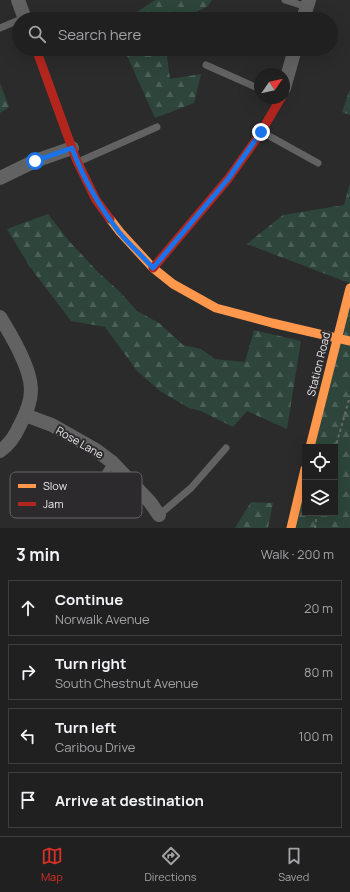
<!DOCTYPE html>
<html lang="en">
<head>
<meta charset="utf-8">
<style>
  body { margin:0; font-family:Manrope,sans-serif; background:#2d2d2e; color:#f1f3f6 }
  .controls { position:absolute; right:12px; bottom:12px; display:grid; overflow:hidden; border-radius:0px; box-shadow:0 4px 16px #0002 }
  .controls button { width:36px; height:36px; display:grid; place-items:center; padding:0; border:0; border-bottom:1px solid #3e3e3f; background:#212021; color:#f1f3f6; font:20px sans-serif }
  .compass { position:absolute; left:254px; top:68px; width:36px; height:36px; border-radius:50%; background:#212021; box-shadow:0 4px 16px #0002; rotate:56deg }
  .stop { position:absolute; width:12px; height:12px; margin:-9px; border:3px solid #1a73e8; border-radius:50%; background:#fff }
  .stop.end { background:#1a73e8; border-color:#fff; box-shadow:0 1px 4px #0008 }
  .list { margin:0; padding:0; list-style:none }
  h2 { display:flex; justify-content:space-between; align-items:center; height:52px; margin:0; padding:0 16px; font-size:17px }
  h2 small { font-size:13px; font-weight:400; color:#a2a3a5 }
  .list li { display:grid; grid-template-columns:26px 1fr auto; gap:12px; align-items:center; box-sizing:border-box; height:56px; margin:0 8px 8px; padding:0 8px; border:1px solid #3e3e3f; border-radius:0px }
  .list b { display:block; font-size:15px; white-space:nowrap }
  .list p { margin:0; font-size:13px; white-space:nowrap; color:#a2a3a5 }
  .list em { font-size:13px; font-style:normal; color:#a2a3a5 }
  .icon { flex:none; width:22px; height:22px; fill:none; stroke:currentColor; stroke-width:2; stroke-linecap:round; stroke-linejoin:round }
  .map { position:relative; flex:none; width:350px; height:528px; overflow:hidden }
  .search { position:absolute; background:#212021; box-shadow:0 4px 16px #0002; left:12px; right:12px; top:12px; height:44px; display:flex; align-items:center; gap:10px; box-sizing:border-box; padding:0 14px; border-radius:22px; color:#a2a3a5; font-size:15px }
  .sheet { height:308px; background:#212021 }
  nav { display:flex; justify-content:space-around; align-items:center; box-sizing:border-box; height:56px; border-top:1px solid #3e3e3f; background:#212021; font-size:11px; color:#a2a3a5 }
  nav a { display:grid; justify-items:center; gap:2px }
  nav .on { color:#d93025 }
  .map>svg:first-child { display:block }
  .forest { fill:url(#forest-firs) }
  .lines { fill:none; stroke-linecap:round; stroke-linejoin:round }
  .path { stroke:#686868; stroke-width:2; stroke-dasharray:3 3; stroke-linecap:butt }
  .lane { stroke:#626262; stroke-width:7 }
  .street { stroke:#626262; stroke-width:14 }
  .slow { stroke:#ff974d; stroke-width:9 }
  .jam { stroke:#b3261e; stroke-width:9 }
  .route { stroke:#1a73e8; stroke-width:5 }
  .labels { text-anchor:middle; dominant-baseline:central; stroke-width:4; stroke-linejoin:round; paint-order:stroke }
  .street-label { font-size:11px; fill:#e8e6e8; stroke:#2d2a2d }
  .key { fill:#2d2a2d; stroke:#656265; stroke-width:1 }
  .key-label { font-size:11px; fill:#e8e6e8 }
</style>
</head>
<body>
<div class="map">
<svg width="350" height="528" viewBox="0 0 350 528">
  <defs>
    <pattern id="forest-firs" width="22" height="20" patternUnits="userSpaceOnUse"><rect width="22" height="20" fill="#2d453a"/><path d="M5 1l3.5 6h-7zM16 11l3.5 6h-7z" fill="#4b6056"/></pattern>
  </defs>
  <rect width="100%" height="100%" fill="#2c2b2c"/>
  <g class="forest">
    <polygon points="155,0 212,0 208,6 183,19 132,19 134,14"/>
    <polygon points="124,49 166,49 170,79 201,74 194,103 155,118"/>
    <polygon points="0,83 9,107 0,113"/>
    <polygon points="350,89 350,115 342,112"/>
    <polygon points="350,183 350,528 290,528 305,466 305,513 335,513 335,447 310,447 349,283 247,244 283,215 344,205"/>
    <polygon points="48,214 69,241 98,272 120,292 137,311 159,323 183,345 201,349 215,359 245,362 254,330 301,341 287,429 247,411 233,427 201,411 189,408 160,391 137,371 105,327 71,321 30,267 7,229"/>
    <polygon points="251,502 273,503 268,528 235,528"/>
  </g>
  <g class="lines">
    <g class="path">
      <polyline points="335,449 350,396"/>
      <polyline points="315,528 317,513"/>
    </g>
    <g class="lane">
      <polyline points="285,0 307,7"/>
      <polyline points="0,28 19,20"/>
      <polyline points="206,65 260,89"/>
      <polyline points="262,132 318,163"/>
      <polyline points="78,162 157,127"/>
      <polyline points="69,514 103,477 112,462"/>
      <polyline points="159,515 191,488 226,448"/>
    </g>
    <g class="street">
      <polyline points="18,0 25,19"/>
      <polyline points="303,19 309,0"/>
      <polyline points="284,88 295,49"/>
      <polyline points="0,178 35,161 72,148"/>
      <path d="M 0,317 C 11,335 31,368 31,390 C 31,402 26,414 20,425 C 16,434 9,445 0,451"/>
      <polyline points="25,415 52,425 96,450 112,462 150,502 159,515"/>
    </g>
    <g class="slow">
      <polyline points="110,219 120,232 153,268 173,284 216,308 272,323 350,341"/>
      <polyline points="310,447 350,288"/>
      <polyline points="291,528 305,469"/>
    </g>
    <g class="jam">
      <polyline points="36,49 76,159 96,200 110,219"/>
      <polyline points="153,268 228,179 258,137 281,98"/>
    </g>
  </g>
  <g class="lines">
    <path class="route" d="M 35,161 L 72,148 C 83,178 99,206 119,232 C 129,244 142,256 153,268 L 228,179 L 261,132"/>
  </g>
  <g class="labels">
    <g class="street-label">
      <text transform="translate(318 364) rotate(-76)">Station Road</text>
      <text transform="translate(80 442) rotate(30)">Rose Lane</text>
    </g>
  </g>
  <rect x="10" y="472" width="132" height="46" rx="6" class="key"/>
  <rect x="18" y="484" width="18" height="4" fill="#ff974d"/>
  <rect x="18" y="502" width="18" height="4" fill="#b3261e"/>
  <g class="key-label">
    <text x="43" y="490">Slow</text>
    <text x="43" y="508">Jam</text>
  </g>
</svg>
<div class="controls">
<button><svg class="icon" aria-label="locate" viewBox="0 0 24 24"><circle cx="12" cy="12" r="6"/><path d="M12 2v4M12 18v4M2 12h4M18 12h4"/></svg></button>
<button><svg class="icon" aria-label="layers" viewBox="0 0 24 24"><path d="M12 4l9 5-9 5-9-5zM3 14l9 5 9-5"/></svg></button>
</div>
<svg class="compass" viewBox="-18 -18 36 36"><path d="M0-13l5 13h-10z" fill="#e53935"/><path d="M0 13l5-13h-10z" fill="#a2a3a5"/></svg>
<div class="stop" style="left:35px;top:161px"></div>
<div class="stop end" style="left:261px;top:132px"></div>
<div class="search"><svg class="icon" aria-label="search" viewBox="0 0 24 24"><circle cx="10" cy="10" r="6"/><path d="M15 15l6 6"/></svg>Search here</div>
</div>
<section class="sheet">
<h2>3 min<small>Walk · 200 m</small></h2>
<ul class="list">
<li><svg class="icon" aria-label="ahead" viewBox="0 0 24 24"><path d="M12 20V5M6 11l6-6 6 6"/></svg><div><b>Continue</b><p>Norwalk Avenue</p></div><em>20 m</em></li>
<li><svg class="icon" aria-label="right" viewBox="0 0 24 24"><path d="M7 20v-9h11M14 6l5 5-5 5"/></svg><div><b>Turn right</b><p>South Chestnut Avenue</p></div><em>80 m</em></li>
<li><svg class="icon" aria-label="left" viewBox="0 0 24 24"><path d="M17 20v-9H6M10 6l-5 5 5 5"/></svg><div><b>Turn left</b><p>Caribou Drive</p></div><em>100 m</em></li>
<li><svg class="icon" aria-label="arrive" viewBox="0 0 24 24"><path d="M6 21V4h12l-3 4 3 4H6"/></svg><div><b>Arrive at destination</b></div></li>
</ul>
</section>
<nav>
<a class="on"><svg class="icon" aria-label="map" viewBox="0 0 24 24"><path d="M3 6l6-2 6 2 6-2v14l-6 2-6-2-6 2zM9 4v14M15 6v14"/></svg>Map</a>
<a><svg class="icon" aria-label="directions" viewBox="0 0 24 24"><path d="M12 3l9 9-9 9-9-9zM9 14v-3h6M13 9l2 2-2 2"/></svg>Directions</a>
<a><svg class="icon" aria-label="saved" viewBox="0 0 24 24"><path d="M7 4h10v16l-5-4-5 4z"/></svg>Saved</a>
</nav>
</body>
</html>
